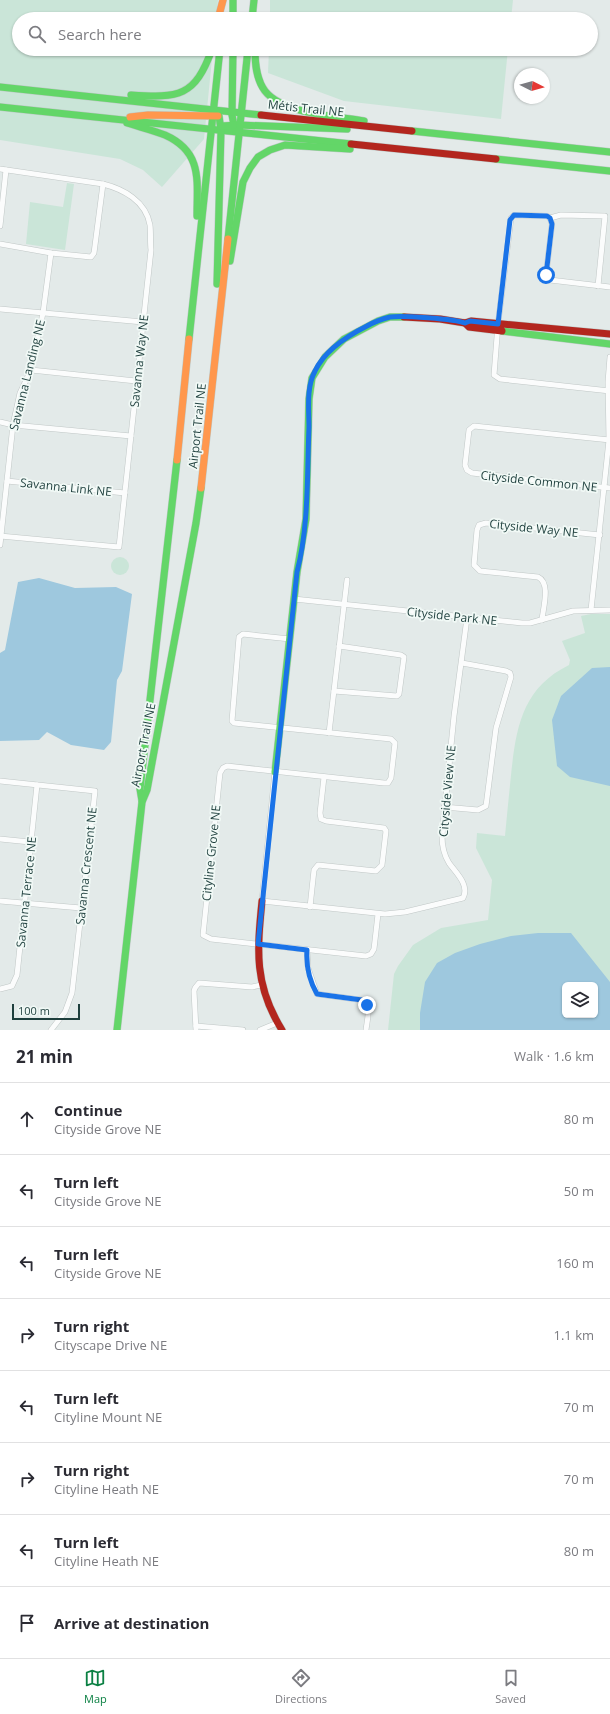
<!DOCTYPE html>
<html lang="en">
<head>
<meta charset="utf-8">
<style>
  body { margin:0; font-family:"Open Sans",sans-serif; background:#f2f2f3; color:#2b2b33 }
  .controls { position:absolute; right:12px; bottom:12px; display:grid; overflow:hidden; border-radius:6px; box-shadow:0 1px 3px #0004 }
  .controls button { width:36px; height:36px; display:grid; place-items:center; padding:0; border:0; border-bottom:1px solid #e1e1e2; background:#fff; color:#2b2b33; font:20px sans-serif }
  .compass { position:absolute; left:514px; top:68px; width:36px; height:36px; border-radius:50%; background:#fff; box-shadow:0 1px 3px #0004; rotate:96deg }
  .scale { position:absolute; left:12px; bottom:10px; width:68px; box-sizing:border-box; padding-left:4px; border:2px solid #1e3f3d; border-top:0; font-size:11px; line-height:14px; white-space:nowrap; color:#1e3f3d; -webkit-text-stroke:3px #f1f9f6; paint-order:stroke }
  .stop { position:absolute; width:12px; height:12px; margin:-9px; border:3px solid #1a73e8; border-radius:50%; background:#fff }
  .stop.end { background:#1a73e8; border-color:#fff; box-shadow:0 1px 4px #0008 }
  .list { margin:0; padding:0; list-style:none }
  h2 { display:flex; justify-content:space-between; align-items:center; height:52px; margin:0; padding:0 16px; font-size:17px }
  h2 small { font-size:13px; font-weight:400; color:#7c7c81 }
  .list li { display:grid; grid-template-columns:26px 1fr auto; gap:12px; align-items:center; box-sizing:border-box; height:72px; padding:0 16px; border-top:1px solid #e1e1e2 }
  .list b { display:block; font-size:15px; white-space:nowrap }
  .list p { margin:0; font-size:13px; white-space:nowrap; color:#7c7c81 }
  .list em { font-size:13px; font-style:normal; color:#7c7c81 }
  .icon { flex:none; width:22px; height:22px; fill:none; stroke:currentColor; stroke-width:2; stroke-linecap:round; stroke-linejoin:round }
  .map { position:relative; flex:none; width:610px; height:1030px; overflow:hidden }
  .search { position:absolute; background:#fff; box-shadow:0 1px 3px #0004; left:12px; right:12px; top:12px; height:44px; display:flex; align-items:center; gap:10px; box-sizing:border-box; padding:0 14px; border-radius:22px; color:#7c7c81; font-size:15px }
  .sheet { height:628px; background:#fff }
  nav { display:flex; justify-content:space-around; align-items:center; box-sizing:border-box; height:56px; border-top:1px solid #e1e1e2; background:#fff; font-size:11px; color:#7c7c81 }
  nav a { display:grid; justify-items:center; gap:2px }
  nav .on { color:#0b8043 }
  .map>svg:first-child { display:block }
  .green { fill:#cae5d8; fill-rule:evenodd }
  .water { fill:#9ec8de; fill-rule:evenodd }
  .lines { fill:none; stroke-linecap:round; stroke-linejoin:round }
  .street-casing { stroke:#c0c7c6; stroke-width:6 }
  .fast-casing { stroke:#bec8c6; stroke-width:8 }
  .slow-casing { stroke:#bec8c6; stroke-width:8 }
  .jam-casing { stroke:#bec8c6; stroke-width:8 }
  .street { stroke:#fbfcfc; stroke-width:5 }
  .fast { stroke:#63d668; stroke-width:7 }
  .slow { stroke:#ff974d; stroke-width:7 }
  .jam { stroke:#b3261e; stroke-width:7 }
  .route { stroke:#1a73e8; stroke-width:5 }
  .labels { text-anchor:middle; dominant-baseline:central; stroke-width:3.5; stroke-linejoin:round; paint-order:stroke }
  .street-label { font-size:12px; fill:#1e3f3d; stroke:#f1f9f6 }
</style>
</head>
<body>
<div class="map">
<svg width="610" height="1030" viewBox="0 0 610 1030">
  <rect width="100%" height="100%" fill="#e3eae9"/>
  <g class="green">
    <polygon points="0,0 218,0 216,19 19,19 19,49 213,49 204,139 162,187 143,170 120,159 0,140"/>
    <polygon points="270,0 513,0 511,19 270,19"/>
    <polygon points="269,49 508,49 501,119 344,101 268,73"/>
    <polygon points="67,183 74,184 65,250 26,244 30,202 63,207"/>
    <circle cx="120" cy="566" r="9"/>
    <path d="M 591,614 L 610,614 L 610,1030 L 388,1030 L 394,974 L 398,966 L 413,945 L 441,928 L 488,920 L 492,880 L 476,848 L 477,833 L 505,836 C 507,815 509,795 511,775 C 516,728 522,688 569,665 L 570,660 L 562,641 L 585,633 L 581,616 ZM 565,985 L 595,985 L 595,1015 L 565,1015 Z"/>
  </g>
  <g class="water">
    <polygon points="39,578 75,588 116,587 132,594 122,671 117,680 111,742 104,750 71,745 47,732 39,740 0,741 0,653 5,650 18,582"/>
    <polygon points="610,667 610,786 570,777 557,766 552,720 561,696 592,668"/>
    <path d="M 538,933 L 571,933 L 610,982 L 610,1030 L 420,1030 L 420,1013 L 425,982 L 437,963 L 455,953 L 480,944 L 511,936 ZM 565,985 L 595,985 L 595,1015 L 565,1015 Z"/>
  </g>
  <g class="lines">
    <defs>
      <g id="street">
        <path d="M 0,169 L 103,184 C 123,189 146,201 150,225 C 151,233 150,242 151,250 L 119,547 L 0,536"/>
        <polyline points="550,218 561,215 605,216 598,286"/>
        <polyline points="0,226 6,170"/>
        <polyline points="0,244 51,253 91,257 94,253 103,184"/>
        <polyline points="610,287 550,280 546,275 552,224 550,218 547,216 514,215 511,218 498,324 494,375 500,379 610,391"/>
        <polyline points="0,309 143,322"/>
        <polyline points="31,370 136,381"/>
        <polyline points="0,422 13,425 131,436"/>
        <polyline points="610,440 474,426 469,430 465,465 467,470 472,473 610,488"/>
        <polyline points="7,481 125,493"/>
        <polyline points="0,545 13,425 20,393 31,370 43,313 51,253"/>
        <polyline points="294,599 522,623 530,623 573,611 610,610"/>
        <polyline points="591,610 609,440 608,382 610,357"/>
        <path d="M 542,620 C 543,608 551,583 538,577 L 480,571 L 474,565 L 477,530 L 479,525 L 486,523 L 600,535"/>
        <polyline points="290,639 243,634 239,637 232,721 234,723 391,739 395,743 391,778 388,783 384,783 227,766 223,768 220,773 203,935 211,939 366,956 371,954 374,949 378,914"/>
        <polyline points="334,691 397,696 399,694 404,657 401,655 339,646"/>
        <polyline points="329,733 347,580"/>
        <path d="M 275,772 L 262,901 L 385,914 L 405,912 L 463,898 C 470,885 456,873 449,863 C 444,855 442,845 442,836 L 454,716 L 467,618"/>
        <polyline points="0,781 95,791 72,993 65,1012 51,1030"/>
        <polyline points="444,807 478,810 486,806 496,728 511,677 510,673 506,671 462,663"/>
        <polyline points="0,839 30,842"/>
        <polyline points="0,901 81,908"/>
        <polyline points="310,907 314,870 318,865 376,871 382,865 386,831 384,828 326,821 321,819 320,813 324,777"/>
        <path d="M 307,950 L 308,968 L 317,994 L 362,1000 C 372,1006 367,1020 366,1030"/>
        <polyline points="0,989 12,986 17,975 37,785"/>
        <polyline points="196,1026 243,1030"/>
        <polyline points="196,1030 194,991 195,988 199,983 252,987 261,985"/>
        <polyline points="260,1030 277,1023"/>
      </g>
      <g id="fast">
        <polyline points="233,0 233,19"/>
        <polyline points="252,19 254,0"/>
        <polyline points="233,49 232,115 234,125 237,130"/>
        <path d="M 255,49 C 255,63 256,79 265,91 C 283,114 336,116 364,121"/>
        <polyline points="0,87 261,115"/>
        <path d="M 131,95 C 179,98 195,97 212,49"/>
        <polyline points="0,107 351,144"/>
        <polyline points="214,110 219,116 221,130 217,284"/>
        <path d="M 127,123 C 139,127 153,130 165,135 C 203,152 197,181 197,216"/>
        <polyline points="221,126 239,125 347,129"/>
        <polyline points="412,131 610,152"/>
        <polyline points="496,159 610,171"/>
        <polyline points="228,239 248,49"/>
        <polyline points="230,261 243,182 250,168 258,157 270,150 285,145 350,149"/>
        <polyline points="502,331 610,344"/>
        <polyline points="189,339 220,49"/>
        <polyline points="275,772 297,572 306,519 309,399 312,378 325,357 344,339 378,321 390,317 404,317"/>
        <polyline points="142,801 140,789 177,460"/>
        <polyline points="117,1030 142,802 147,790 196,523 201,488"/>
      </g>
      <g id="slow">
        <polyline points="218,19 223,0"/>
        <polyline points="130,117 148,115 218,116"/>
        <polyline points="177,460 189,339"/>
        <polyline points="201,488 228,239"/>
      </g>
      <g id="jam">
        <polyline points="261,115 412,131"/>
        <polyline points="351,144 496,159"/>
        <polyline points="404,317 440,319 465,323"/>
        <polyline points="502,331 469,327 465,323 471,321 610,334"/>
        <path d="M 262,901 C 257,951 254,985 282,1030"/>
      </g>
    </defs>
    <use href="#street" class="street-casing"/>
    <use href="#fast" class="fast-casing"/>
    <use href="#slow" class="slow-casing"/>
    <use href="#jam" class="jam-casing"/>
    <use href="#street" class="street"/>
    <use href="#fast" class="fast"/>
    <use href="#slow" class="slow"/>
    <use href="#jam" class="jam"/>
  </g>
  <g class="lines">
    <path class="route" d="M 367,1005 L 362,1000 L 317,994 C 309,980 306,965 307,950 L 258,944 L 297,572 C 309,526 307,475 309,427 C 309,409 306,388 315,371 C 325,350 347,336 367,326 C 374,322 382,319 390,317 C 401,315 455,319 465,323 L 470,321 L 498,324 L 510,220 L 514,215 L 547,216 L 550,218 L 552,224 L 546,275"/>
  </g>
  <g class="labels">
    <g class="street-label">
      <text transform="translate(306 108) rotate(6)">Métis Trail NE</text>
      <text transform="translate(139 361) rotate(-84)">Savanna Way NE</text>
      <text transform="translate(27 375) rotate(-76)">Savanna Landing NE</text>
      <text transform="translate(197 426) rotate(-84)">Airport Trail NE</text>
      <text transform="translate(539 481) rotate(6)">Cityside Common NE</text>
      <text transform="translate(66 487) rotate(6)">Savanna Link NE</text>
      <text transform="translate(534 528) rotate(6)">Cityside Way NE</text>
      <text transform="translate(452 616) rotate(6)">Cityside Park NE</text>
      <text transform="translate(143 745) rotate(-79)">Airport Trail NE</text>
      <text transform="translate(447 791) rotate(-85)">Cityside View NE</text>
      <text transform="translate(211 853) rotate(-84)">Cityline Grove NE</text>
      <text transform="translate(86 866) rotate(-84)">Savanna Crescent NE</text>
      <text transform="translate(26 892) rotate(-84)">Savanna Terrace NE</text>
    </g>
  </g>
</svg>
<div class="controls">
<button><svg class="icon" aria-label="layers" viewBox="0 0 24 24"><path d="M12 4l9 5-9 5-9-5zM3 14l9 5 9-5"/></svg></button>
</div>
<svg class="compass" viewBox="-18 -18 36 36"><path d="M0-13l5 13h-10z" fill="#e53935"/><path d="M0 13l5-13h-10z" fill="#7c7c81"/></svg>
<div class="scale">100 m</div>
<div class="stop" style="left:546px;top:275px"></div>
<div class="stop end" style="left:367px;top:1005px"></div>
<div class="search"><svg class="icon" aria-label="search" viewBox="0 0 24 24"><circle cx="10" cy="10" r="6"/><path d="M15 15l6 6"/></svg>Search here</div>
</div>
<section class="sheet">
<h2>21 min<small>Walk · 1.6 km</small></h2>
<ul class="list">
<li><svg class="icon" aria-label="ahead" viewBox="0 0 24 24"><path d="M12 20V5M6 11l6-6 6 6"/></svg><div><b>Continue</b><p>Cityside Grove NE</p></div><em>80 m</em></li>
<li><svg class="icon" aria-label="left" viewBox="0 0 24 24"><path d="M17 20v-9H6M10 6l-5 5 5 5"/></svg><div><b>Turn left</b><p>Cityside Grove NE</p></div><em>50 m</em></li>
<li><svg class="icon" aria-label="left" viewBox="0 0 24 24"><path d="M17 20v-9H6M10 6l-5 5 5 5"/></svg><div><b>Turn left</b><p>Cityside Grove NE</p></div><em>160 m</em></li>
<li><svg class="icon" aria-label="right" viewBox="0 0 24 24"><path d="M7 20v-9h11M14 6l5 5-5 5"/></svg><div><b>Turn right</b><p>Cityscape Drive NE</p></div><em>1.1 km</em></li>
<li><svg class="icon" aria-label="left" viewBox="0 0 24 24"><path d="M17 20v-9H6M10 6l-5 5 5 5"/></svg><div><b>Turn left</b><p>Cityline Mount NE</p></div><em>70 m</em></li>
<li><svg class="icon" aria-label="right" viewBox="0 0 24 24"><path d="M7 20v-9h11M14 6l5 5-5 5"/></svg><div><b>Turn right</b><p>Cityline Heath NE</p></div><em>70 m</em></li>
<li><svg class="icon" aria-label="left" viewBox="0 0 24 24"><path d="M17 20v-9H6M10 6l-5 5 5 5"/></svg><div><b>Turn left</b><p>Cityline Heath NE</p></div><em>80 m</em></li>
<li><svg class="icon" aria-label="arrive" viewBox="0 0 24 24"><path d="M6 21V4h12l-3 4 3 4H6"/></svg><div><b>Arrive at destination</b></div></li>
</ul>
</section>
<nav>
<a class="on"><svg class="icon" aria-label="map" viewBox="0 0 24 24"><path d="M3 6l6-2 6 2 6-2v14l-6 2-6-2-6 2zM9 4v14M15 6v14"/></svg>Map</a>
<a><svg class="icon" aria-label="directions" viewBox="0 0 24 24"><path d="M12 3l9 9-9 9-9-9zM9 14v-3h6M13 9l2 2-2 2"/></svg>Directions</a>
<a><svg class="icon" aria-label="saved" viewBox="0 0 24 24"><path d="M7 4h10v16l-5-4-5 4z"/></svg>Saved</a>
</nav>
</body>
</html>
